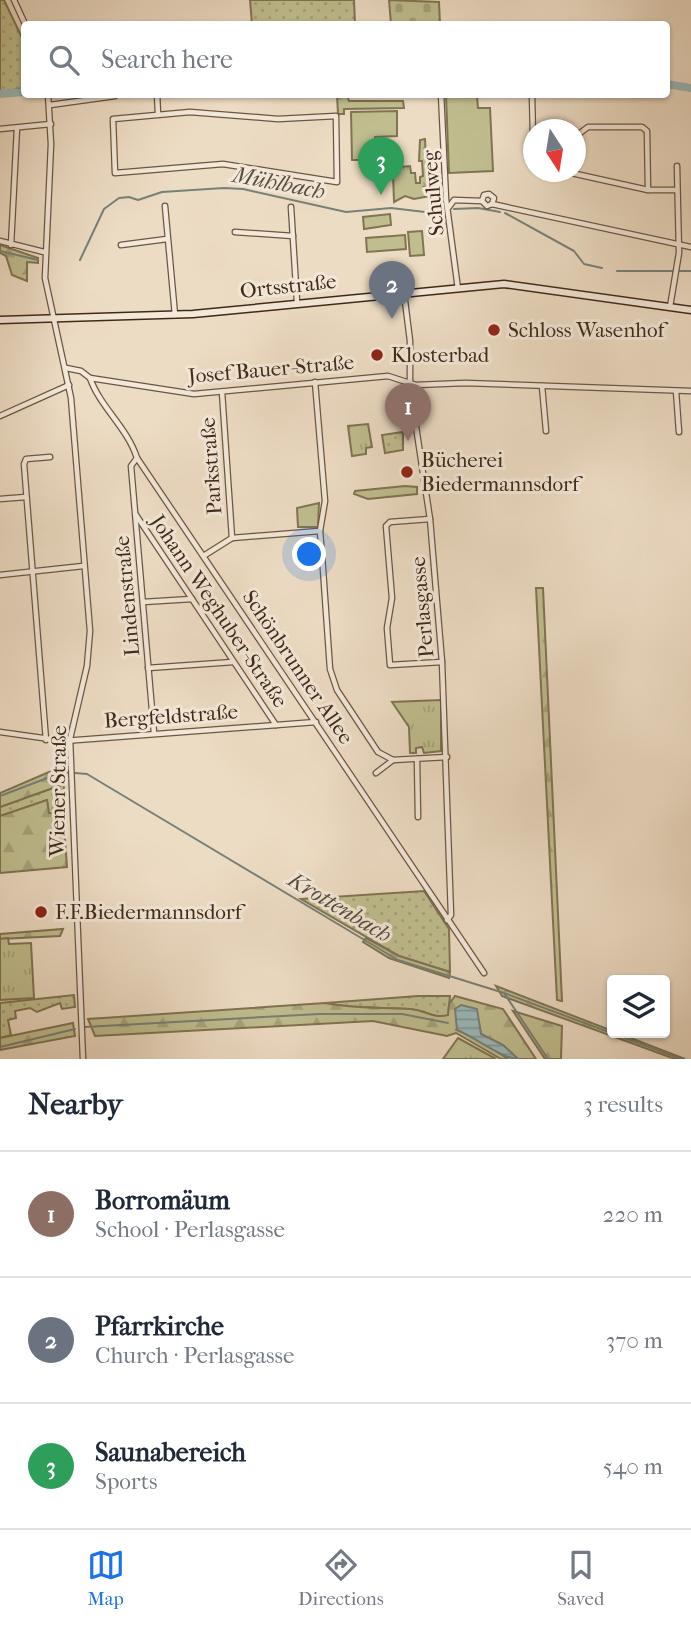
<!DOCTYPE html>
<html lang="en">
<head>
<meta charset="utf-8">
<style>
  body { margin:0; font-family:"IM FELL French Canon",serif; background:#f2f2f3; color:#1f2937 }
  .controls { position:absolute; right:21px; bottom:21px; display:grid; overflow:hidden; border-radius:7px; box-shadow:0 2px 5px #0004 }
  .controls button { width:63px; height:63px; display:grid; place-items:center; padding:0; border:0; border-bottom:2px solid #e0e1e3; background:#fff; color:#1f2937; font:35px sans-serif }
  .compass { position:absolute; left:523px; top:119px; width:63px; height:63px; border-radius:50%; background:#fff; box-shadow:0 2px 5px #0004; rotate:168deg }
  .you { position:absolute; left:310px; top:555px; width:24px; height:24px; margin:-18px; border:5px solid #fff; border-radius:50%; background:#1a73e8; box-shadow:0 0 0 10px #1a73e833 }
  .badge { display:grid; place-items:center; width:46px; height:46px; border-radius:50%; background:#1a73e8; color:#fff; font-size:23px; font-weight:700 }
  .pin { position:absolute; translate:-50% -58px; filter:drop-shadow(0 2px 4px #0008) }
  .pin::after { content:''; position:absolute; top:37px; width:24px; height:21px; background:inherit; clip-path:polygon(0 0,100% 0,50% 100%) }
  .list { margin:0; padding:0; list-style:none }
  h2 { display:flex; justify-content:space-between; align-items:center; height:91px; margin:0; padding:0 28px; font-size:30px }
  h2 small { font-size:23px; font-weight:400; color:#747a83 }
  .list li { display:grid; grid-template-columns:46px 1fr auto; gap:21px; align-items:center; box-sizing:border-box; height:126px; padding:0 28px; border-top:2px solid #e0e1e3 }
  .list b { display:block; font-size:26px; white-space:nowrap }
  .list p { margin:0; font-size:23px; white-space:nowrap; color:#747a83 }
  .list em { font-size:23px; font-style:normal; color:#747a83 }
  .icon { flex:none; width:38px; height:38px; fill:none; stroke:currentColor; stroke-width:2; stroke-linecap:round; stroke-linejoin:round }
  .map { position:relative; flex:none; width:691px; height:1059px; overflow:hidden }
  .search { position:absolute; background:#fff; box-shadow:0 2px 5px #0004; left:21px; right:21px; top:21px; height:77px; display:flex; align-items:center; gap:18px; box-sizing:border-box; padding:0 24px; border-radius:7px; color:#747a83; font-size:26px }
  .sheet { height:469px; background:#fff }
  nav { display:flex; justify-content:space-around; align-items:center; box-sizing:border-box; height:98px; border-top:2px solid #e0e1e3; background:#fff; font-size:19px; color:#747a83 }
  nav a { display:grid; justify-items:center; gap:4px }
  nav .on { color:#1a73e8 }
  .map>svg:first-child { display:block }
  .grass { fill:url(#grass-dots); stroke:#807453; stroke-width:2 }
  .forest { fill:url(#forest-firs); stroke:#807453; stroke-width:2 }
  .cemetery { fill:url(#cemetery-stones); stroke:#807453; stroke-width:2 }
  .park { fill:url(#park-tufts); stroke:#807453; stroke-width:2 }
  .pitch { fill:#c0be8f; stroke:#807453; stroke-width:2 }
  .water { fill:url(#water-rules); stroke:#778079; stroke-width:2 }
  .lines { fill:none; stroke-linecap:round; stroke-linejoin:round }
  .stream { stroke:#778079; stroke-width:2 }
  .river { stroke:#9bbabb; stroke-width:8 }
  .street-casing { stroke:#6c5642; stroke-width:7 }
  .secondary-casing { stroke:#412917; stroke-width:9 }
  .street { stroke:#f3e8d9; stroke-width:4.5 }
  .secondary { stroke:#f3e8d9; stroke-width:6 }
  .poi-dot { fill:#8f2418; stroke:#f3e8d9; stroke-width:2.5 }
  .labels { text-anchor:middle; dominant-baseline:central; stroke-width:6; stroke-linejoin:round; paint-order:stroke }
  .street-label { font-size:21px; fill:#412917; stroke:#f3e8d9 }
  .poi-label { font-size:21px; fill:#412917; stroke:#f3e8d9; text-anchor:start }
  .water-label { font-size:23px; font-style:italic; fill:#584d40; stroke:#f3e8d9 }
</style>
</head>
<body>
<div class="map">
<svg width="691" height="1059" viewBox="0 0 691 1059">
  <defs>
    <pattern id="grass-dots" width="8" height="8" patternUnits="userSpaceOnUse" patternTransform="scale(1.75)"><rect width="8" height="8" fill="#c0be8f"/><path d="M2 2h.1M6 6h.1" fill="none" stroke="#a6a37b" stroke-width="1.8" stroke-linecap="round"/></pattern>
    <pattern id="forest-firs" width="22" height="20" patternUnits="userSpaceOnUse" patternTransform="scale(1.75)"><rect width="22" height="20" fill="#c0be8f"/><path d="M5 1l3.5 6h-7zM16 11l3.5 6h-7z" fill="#a6a37b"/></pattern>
    <pattern id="cemetery-stones" width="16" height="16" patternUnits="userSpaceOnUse" patternTransform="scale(1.75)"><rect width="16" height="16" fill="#c0be8f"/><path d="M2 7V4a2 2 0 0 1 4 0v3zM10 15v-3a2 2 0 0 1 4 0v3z" fill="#a6a37b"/></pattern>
    <pattern id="park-tufts" width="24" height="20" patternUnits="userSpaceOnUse" patternTransform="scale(1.75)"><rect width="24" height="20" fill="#c0be8f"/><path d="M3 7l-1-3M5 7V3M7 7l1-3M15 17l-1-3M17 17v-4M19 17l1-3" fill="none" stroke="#a6a37b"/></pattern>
    <pattern id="water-rules" width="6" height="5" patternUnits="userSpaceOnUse" patternTransform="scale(1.75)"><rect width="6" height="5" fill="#9bbabb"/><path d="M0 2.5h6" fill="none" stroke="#809797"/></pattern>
  </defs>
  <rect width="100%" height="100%" fill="#eddcc4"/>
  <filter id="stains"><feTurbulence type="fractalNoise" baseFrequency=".00286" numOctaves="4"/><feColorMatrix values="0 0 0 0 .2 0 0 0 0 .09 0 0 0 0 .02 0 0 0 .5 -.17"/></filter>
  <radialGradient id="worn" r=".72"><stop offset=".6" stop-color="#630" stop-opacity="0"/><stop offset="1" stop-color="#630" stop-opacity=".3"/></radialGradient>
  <g class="grass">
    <polygon points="0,0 4,0 24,42 24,88 0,92"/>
    <polygon points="250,0 354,0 355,24 252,24"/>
    <polygon points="403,432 403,450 385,453 382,435"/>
    <polygon points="64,784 63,813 48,813 47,800 0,816 0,807"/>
    <polygon points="424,891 449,929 450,972 399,956 301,899"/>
    <polygon points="74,995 75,1007 62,1009 60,1003 37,1012 30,1008 15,1011 16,1018 8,1020 11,1035 0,1038 0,1003"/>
    <path d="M 418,996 L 450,996 L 448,1016 C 433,1019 425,1010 410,1009 C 381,1007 354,1009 325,1003 Z"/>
  </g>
  <g class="forest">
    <polygon points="337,95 347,95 349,101 403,101 404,108 344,109 344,114 338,114"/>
    <polygon points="0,245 38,258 38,263 27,262 27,281 12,275 6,256 0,253"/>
    <polygon points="536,588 543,588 562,1001 557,1000"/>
    <polygon points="63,766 64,784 0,807 0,793"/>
    <polygon points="47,800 49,813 63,813 67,867 0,873 0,816"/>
    <polygon points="63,929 60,936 0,939 0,934"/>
    <polygon points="366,938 399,956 450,972 449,978 389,958 363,942"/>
    <polygon points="496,986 685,1059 675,1059 502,996"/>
    <path d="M 455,996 L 503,1009 L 536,1059 L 518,1059 L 503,1045 L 481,1034 L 479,1024 L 457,1030 L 477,1038 L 508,1059 L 501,1059 L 456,1033 L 447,1036 L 373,1021 L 95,1036 L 88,1019 L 325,1003 C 354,1009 381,1007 410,1009 C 425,1010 433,1019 448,1015 L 449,1004 Z"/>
    <polygon points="513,1011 562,1026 561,1059 545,1059"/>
    <polygon points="73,1023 75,1036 0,1050 0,1038"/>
  </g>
  <polygon class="cemetery" points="389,0 439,2 440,24 391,24"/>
  <g class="park">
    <polygon points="425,139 426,158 431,158 432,163 435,164 439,186 424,187 430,196 414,199 405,196 394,202 393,174 397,173 400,167 410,166 411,173 415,173 416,183 420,183 420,177 423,176 422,161 419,161 420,140"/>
    <polygon points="368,424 372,447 366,448 366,454 352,456 348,426"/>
    <polygon points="405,486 417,487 417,494 368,499 354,494 355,491"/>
    <polygon points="319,503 318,527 298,527 297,508"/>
    <polygon points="441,700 441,751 424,753 422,747 416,748 416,753 410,753 409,727 392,702"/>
    <polygon points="8,938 9,944 31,943 34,998 0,1000 0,939"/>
    <polygon points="458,1038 496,1059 443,1059"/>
  </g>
  <g class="pitch">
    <polygon points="446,95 477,95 478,108 490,108 493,171 449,173"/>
    <polygon points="397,111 397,136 375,137 375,160 352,160 351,112"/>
    <polygon points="390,214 391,225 364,229 363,217"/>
    <polygon points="422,231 424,255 410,256 408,232"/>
    <polygon points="405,235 406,249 367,252 366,238"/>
  </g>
  <path class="water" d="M 461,1005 L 477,1009 L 481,1034 L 503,1045 L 518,1059 C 502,1059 475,1037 457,1030 L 455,1009 Z"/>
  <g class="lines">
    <g class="stream">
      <polyline points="454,209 478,208 500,212"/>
      <polyline points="505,213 574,251 584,264 602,268"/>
      <polyline points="0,251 38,260"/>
      <polyline points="80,260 104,209 119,198 129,197 138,200 162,192 224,188 243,189 346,212 391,208 425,212"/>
      <polyline points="617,271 691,271"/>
      <polyline points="0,796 63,772 87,774 398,960 504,993 681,1059"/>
      <polyline points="504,993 548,1059"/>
      <polyline points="85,1027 319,1014 402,1014 448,1023"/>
      <polyline points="0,1047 75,1029"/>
    </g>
    <g class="river">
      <polyline points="666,84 691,88"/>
      <polyline points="0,94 24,92"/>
    </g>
    <defs>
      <g id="street">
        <polyline points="14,0 25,24"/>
        <polyline points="48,94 51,144 45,278 71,398 90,631 87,666 70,739 83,1059"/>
        <polyline points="157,94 158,114"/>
        <polyline points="441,94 446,199 458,289"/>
        <polyline points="532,94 533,138"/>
        <polyline points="50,105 115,96"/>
        <polygon points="190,112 278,119 336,116 337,182 223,164 115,173 113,119"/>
        <polyline points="0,129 51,124"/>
        <polyline points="576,136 588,127 642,127 647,131 648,190"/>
        <polyline points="533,138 534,164"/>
        <polyline points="567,172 648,190 677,190"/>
        <polyline points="482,201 484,195 489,194 494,198 492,204"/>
        <polyline points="165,206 175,315"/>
        <polyline points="291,207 297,302"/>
        <polyline points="449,207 454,200 482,201 487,206 492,204 691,247"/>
        <polyline points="235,232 293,236"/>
        <polyline points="0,241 44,252"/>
        <polyline points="11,245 17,128"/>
        <polyline points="121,245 167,239"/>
        <polyline points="404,293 410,341 410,387 430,519 442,662 451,915 447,920"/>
        <polyline points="670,307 679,253 677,166"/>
        <polyline points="66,368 81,371 90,378 194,394 388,376 416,385 465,383 691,391"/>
        <path d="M 90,378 C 100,407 127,427 137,458 L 484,973"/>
        <polyline points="315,382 325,501 320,531 323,569 330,669 337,690 378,752 393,760 447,757"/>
        <polyline points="542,386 546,431"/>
        <polyline points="676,391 679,432"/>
        <polyline points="222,392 232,538"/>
        <polyline points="0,416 69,385"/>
        <polyline points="137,458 131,466 154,733"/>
        <polyline points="0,499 26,497"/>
        <polyline points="136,515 276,725"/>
        <polyline points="430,519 390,522 386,526 392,598 387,628 390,665 442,662"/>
        <polyline points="205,555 232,538 320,531"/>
        <polyline points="0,575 83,566"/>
        <polyline points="143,602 192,599"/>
        <polyline points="148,668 233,662"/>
        <polyline points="0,732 64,741 316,722"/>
        <polyline points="46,740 24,464 26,459 50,457"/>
        <polyline points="417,759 418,817"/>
        <polyline points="376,773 393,760"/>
      </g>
      <polyline id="secondary" points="0,320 193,314 504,284 691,310"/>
    </defs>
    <use href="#street" class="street-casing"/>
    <use href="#secondary" class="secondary-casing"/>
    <use href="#street" class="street"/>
    <use href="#secondary" class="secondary"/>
  </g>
  <g class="poi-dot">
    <circle cx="494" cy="330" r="7"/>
    <circle cx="377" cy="355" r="7"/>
    <circle cx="407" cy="472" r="7"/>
    <circle cx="41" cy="912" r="7"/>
  </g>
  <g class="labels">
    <g class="street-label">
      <text transform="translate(433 193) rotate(-95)">Schulweg</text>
      <text transform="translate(288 286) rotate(-6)">Ortsstraße</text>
      <text transform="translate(271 369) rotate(-5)">Josef Bauer-Straße</text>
      <text transform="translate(211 466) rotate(-94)">Parkstraße</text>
      <text transform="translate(127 596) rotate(-95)">Lindenstraße</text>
      <text transform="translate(422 607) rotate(-95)">Perlasgasse</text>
      <text transform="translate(219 611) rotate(56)">Johann Weghuber-Straße</text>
      <text transform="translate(298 667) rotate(56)">Schönbrunner Allee</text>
      <text transform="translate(171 716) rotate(-4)">Bergfeldstraße</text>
      <text transform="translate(58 791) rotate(-89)">Wiener Straße</text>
    </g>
    <g class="poi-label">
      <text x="508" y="330">Schloss Wasenhof</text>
      <text x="391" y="355">Klosterbad</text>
      <text x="421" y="460">Bücherei<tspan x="421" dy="24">Biedermannsdorf</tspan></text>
      <text x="55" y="912">F.F.Biedermannsdorf</text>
    </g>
    <g class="water-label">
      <text transform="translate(279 183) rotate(11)">Mühlbach</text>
      <text transform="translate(340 907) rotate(31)">Krottenbach</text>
    </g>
  </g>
  <rect width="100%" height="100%" filter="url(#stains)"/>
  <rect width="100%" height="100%" fill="url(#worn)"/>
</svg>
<div class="controls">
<button><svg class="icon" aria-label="layers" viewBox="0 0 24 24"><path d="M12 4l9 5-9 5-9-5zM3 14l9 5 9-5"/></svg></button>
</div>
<svg class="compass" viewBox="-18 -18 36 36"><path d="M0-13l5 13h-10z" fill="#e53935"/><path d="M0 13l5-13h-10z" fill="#747a83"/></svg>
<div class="you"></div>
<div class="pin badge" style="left:408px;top:441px;background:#8d6e63">1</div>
<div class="pin badge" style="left:392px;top:319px;background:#6b7280">2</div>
<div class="pin badge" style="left:381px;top:195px;background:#2e9e5b">3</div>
<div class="search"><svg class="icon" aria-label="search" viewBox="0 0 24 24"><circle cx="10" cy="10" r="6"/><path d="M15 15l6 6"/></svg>Search here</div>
</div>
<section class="sheet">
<h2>Nearby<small>3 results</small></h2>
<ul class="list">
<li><span class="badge" style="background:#8d6e63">1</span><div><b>Borromäum</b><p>School · Perlasgasse</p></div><em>220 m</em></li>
<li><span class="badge" style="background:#6b7280">2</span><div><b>Pfarrkirche</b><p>Church · Perlasgasse</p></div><em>370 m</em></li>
<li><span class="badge" style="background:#2e9e5b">3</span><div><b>Saunabereich</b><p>Sports</p></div><em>540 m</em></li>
</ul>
</section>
<nav>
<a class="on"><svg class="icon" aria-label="map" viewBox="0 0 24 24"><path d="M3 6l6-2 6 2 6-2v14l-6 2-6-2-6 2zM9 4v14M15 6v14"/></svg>Map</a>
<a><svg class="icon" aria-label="directions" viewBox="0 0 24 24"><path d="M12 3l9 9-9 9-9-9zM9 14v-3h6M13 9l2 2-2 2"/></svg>Directions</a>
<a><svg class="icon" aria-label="saved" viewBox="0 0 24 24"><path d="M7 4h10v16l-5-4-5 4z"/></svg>Saved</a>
</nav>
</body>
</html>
